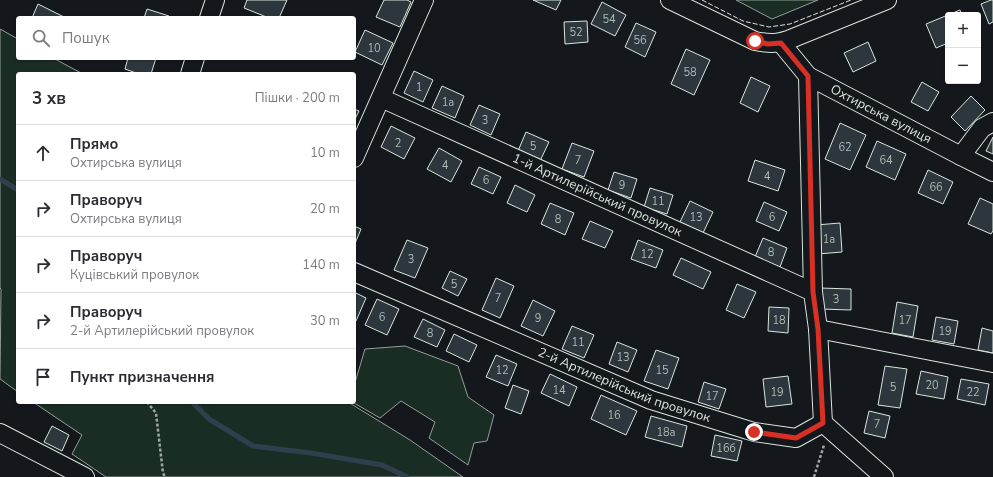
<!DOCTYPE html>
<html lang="uk">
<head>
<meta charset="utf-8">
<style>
  body { margin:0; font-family:"Nunito Sans",sans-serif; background:#f7f7f7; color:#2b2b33 }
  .controls { position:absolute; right:12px; top:12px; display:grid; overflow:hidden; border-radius:4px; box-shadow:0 1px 3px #0004 }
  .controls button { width:36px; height:36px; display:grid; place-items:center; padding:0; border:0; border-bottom:1px solid #e1e1e2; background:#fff; color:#2b2b33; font:20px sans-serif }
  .stop { position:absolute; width:12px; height:12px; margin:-9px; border:3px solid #d93025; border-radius:50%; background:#fff }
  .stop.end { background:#d93025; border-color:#fff; box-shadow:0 1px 4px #0008 }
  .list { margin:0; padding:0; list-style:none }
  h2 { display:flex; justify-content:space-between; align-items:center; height:52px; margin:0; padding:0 16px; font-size:17px }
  h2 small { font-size:13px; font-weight:400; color:#7c7c81 }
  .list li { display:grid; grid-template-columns:26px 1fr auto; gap:12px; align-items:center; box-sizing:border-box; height:56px; padding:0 16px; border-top:1px solid #e1e1e2 }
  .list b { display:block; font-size:15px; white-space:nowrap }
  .list p { margin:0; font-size:13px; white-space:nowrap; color:#7c7c81 }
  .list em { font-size:13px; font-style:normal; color:#7c7c81 }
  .icon { flex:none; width:22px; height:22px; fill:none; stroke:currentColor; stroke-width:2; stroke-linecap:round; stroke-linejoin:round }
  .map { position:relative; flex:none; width:993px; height:477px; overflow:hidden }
  .search { position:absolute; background:#fff; box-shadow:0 1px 3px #0004; left:16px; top:16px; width:340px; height:44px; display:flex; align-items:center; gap:10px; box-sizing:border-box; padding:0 14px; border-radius:4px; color:#7c7c81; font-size:15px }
  .panel { position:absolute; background:#fff; box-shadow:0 1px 3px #0004; left:16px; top:72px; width:340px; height:332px; border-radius:4px }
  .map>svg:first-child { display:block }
  .green { fill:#1a2d24; stroke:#939e99 }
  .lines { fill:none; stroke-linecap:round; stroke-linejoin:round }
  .stream { stroke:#2f3f4d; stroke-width:5 }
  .building { fill:#2c363c; stroke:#d8e6dc }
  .minor-casing { stroke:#d8e6dc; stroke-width:20 }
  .path { stroke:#9da8a2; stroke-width:2.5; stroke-dasharray:3 2; stroke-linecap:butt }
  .minor { stroke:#14181c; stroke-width:18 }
  .fence { stroke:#d8e6dc; stroke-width:1; stroke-dasharray:5 2; stroke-linecap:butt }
  .route { stroke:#d93025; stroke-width:5 }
  .labels { text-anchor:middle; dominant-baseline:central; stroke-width:3; stroke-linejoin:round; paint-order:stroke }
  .number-label { font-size:11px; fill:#adbab4 }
  .street-label { font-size:13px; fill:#d8e6dc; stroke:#14181c }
</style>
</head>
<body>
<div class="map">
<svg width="993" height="477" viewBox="0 0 993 477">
  <rect width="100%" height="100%" fill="#14181c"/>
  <g class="green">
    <polygon points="736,0 818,0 772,19"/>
    <polygon points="0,29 18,39 18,58 53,58 83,74 18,74 18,392 0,379 1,289 0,288"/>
    <polygon points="405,346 458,366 468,397 494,415 487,441 474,443 468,465 429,438 435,422 401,401 380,418 354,403 354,386 365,349"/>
    <polygon points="33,402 348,402 410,440 463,477 106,477 72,454 82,435"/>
  </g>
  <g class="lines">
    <g class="stream">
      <polyline points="0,179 18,190"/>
      <polyline points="192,402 209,419 253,446 311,453 382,465 407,477"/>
    </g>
  </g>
  <g class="building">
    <polygon points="247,0 287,0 279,18 269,18 244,8"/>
    <polygon points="384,0 407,0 411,2 400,27 376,17"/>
    <polygon points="533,0 561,0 556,10"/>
    <polygon points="991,0 993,0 993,22 989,24 981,4"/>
    <polygon points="602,2 626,15 615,36 591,24"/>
    <polygon points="38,4 64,17 64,18 32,18"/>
    <polygon points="147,9 169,16 168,18 144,18"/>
    <polygon points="960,10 962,15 948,15 948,43 936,48 926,24"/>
    <polygon points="587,21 588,42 565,44 564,22"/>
    <polygon points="636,23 656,32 645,57 625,47"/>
    <polygon points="365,30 393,43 382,65 355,52"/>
    <polygon points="868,42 876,61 853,72 844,53"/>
    <polygon points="686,49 710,60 694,95 671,84"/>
    <polygon points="128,58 156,58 151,74 139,74 125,69"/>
    <polygon points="414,71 433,80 423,102 404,93"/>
    <polygon points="751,77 770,86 758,112 740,103"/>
    <polygon points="922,82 939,92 928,111 911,102"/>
    <polygon points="442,86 464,96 455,118 432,108"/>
    <polygon points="971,96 985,110 965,131 951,117"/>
    <polygon points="479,105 500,114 491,135 470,125"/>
    <polygon points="354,109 359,111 354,121"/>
    <polygon points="840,123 866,135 850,170 825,159"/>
    <polygon points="391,126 415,138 404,159 381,147"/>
    <polygon points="526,132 549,142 540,161 518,151"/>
    <polygon points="993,137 993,154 986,151"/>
    <polygon points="877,141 906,154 895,180 866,167"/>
    <polygon points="572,143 594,151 584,177 562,169"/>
    <polygon points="439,148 462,161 451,182 427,169"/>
    <polygon points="755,160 785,170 778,191 748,181"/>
    <polygon points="479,167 501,177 493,194 471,184"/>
    <polygon points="928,170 953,182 943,204 918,193"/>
    <polygon points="614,172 637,179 631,198 608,190"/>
    <polygon points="515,185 535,195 527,212 507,203"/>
    <polygon points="650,188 673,195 667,214 644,207"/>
    <polygon points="980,198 993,204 993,231 991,234 968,224"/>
    <polygon points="690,201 713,212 703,233 680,222"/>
    <polygon points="764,202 787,212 779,231 756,221"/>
    <polygon points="550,203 574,213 565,235 541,224"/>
    <polygon points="590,221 613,231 605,248 582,239"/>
    <polygon points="840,223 842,252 818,254 816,225"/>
    <polygon points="354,226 361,229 354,246"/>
    <polygon points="763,238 787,248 780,267 755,257"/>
    <polygon points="407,240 428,248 415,278 394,270"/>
    <polygon points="638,240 663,250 656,268 631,259"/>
    <polygon points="681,258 711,272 703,289 673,275"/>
    <polygon points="450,271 467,279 458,296 442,288"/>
    <polygon points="496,278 514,286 500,318 482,310"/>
    <polygon points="737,284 756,292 744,318 726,310"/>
    <polygon points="820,288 851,289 851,310 820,309"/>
    <polygon points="354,292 366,298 356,321 354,320"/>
    <polygon points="377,299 399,309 387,335 365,325"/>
    <polygon points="533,300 555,311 543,336 521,326"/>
    <polygon points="897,302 918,306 913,337 892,333"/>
    <polygon points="769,307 789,308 788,333 768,331"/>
    <polygon points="936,317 958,321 954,344 932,340"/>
    <polygon points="423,319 445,330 437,347 414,337"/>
    <polygon points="572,326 594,335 584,358 562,349"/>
    <polygon points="982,328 993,331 993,353 978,350"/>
    <polygon points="454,334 477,345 469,362 446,351"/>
    <polygon points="617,342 637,350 628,372 609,364"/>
    <polygon points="656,350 679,358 668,389 644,381"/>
    <polygon points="496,355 517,364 508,386 486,377"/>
    <polygon points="885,366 907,369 900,408 878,405"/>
    <polygon points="921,371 948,377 944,399 916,394"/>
    <polygon points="550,374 577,387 569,406 541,393"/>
    <polygon points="788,376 792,404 766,407 763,379"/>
    <polygon points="961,379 989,384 985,405 957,399"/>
    <polygon points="704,382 726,389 719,409 698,402"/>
    <polygon points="513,385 529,391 521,414 505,408"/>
    <polygon points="601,395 637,411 626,435 591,419"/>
    <polygon points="869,411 890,416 885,438 864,433"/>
    <polygon points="651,416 687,426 682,447 645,437"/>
    <polygon points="52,426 69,435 62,451 44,442"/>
    <polygon points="715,435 742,441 737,461 711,456"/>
  </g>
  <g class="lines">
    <defs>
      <g id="minor">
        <path d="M 670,0 L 755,41 C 770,44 779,44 793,38 L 887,0"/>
        <polyline points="209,18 215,0"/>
        <path id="s1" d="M 781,43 L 808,76 L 961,156 L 993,172"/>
        <polyline points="190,74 195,58"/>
        <polyline points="808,76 813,292 818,329 823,423"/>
        <path id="s2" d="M 381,98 L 813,292"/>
        <polyline points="961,156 982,128 993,122"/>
        <polyline points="354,158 424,0"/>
        <path id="s3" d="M 354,272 L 651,400 L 754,432 L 796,438 L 823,423 L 884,477"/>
        <polyline points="818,329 993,363"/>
        <polyline points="0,433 85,477"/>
      </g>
    </defs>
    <use href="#minor" class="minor-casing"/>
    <g class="path">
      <polyline points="147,402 156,413 163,473 165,477"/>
      <polyline points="814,477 824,445"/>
    </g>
    <use href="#minor" class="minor"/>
    <polyline class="fence" points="702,0 743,21 769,27 790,24 851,0"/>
  </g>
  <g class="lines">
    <polyline class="route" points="754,432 796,438 823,423 818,329 813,292 808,76 781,43 768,44 755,41"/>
  </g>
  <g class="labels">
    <g class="number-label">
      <text x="609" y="19">54</text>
      <text x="576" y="32">52</text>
      <text x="640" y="40">56</text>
      <text x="374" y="48">10</text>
      <text x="690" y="72">58</text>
      <text x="419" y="87">1</text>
      <text x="448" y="102">1а</text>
      <text x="485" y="120">3</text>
      <text x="398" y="143">2</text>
      <text x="533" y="146">5</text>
      <text x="845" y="147">62</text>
      <text x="578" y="160">7</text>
      <text x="886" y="160">64</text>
      <text x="445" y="165">4</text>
      <text x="767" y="176">4</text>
      <text x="486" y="180">6</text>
      <text x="622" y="185">9</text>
      <text x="936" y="187">66</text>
      <text x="658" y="201">11</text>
      <text x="696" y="217">13</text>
      <text x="772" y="217">6</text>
      <text x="558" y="219">8</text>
      <text x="829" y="239">1а</text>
      <text x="771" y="252">8</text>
      <text x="647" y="254">12</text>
      <text x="411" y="259">3</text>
      <text x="454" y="284">5</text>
      <text x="498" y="298">7</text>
      <text x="836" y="299">3</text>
      <text x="382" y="317">6</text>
      <text x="538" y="318">9</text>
      <text x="779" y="320">18</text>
      <text x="905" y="320">17</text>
      <text x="945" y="331">19</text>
      <text x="430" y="333">8</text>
      <text x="578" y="342">11</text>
      <text x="623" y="357">13</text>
      <text x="502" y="370">12</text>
      <text x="662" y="370">15</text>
      <text x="932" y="385">20</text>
      <text x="893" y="387">5</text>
      <text x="559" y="390">14</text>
      <text x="777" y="392">19</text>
      <text x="973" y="392">22</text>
      <text x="712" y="396">17</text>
      <text x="614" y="415">16</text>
      <text x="877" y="424">7</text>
      <text x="666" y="432">18а</text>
      <text x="726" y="448">16б</text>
    </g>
    <g class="street-label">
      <text stroke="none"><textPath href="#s1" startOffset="125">Охтирська вулиця</textPath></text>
      <text stroke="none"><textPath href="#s2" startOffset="237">1-й Артилерійський провулок</textPath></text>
      <text stroke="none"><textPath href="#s3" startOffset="293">2-й Артилерійський провулок</textPath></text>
    </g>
  </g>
</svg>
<div class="controls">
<button>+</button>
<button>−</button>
</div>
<div class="stop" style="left:755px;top:41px"></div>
<div class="stop end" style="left:754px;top:432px"></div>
<div class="search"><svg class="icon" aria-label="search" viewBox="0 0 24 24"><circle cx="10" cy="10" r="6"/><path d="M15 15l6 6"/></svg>Пошук</div>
<section class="panel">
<h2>3 хв<small>Пішки · 200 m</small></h2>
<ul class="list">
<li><svg class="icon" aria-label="ahead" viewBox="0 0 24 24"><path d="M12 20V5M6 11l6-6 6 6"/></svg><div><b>Прямо</b><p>Охтирська вулиця</p></div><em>10 m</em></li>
<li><svg class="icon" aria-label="right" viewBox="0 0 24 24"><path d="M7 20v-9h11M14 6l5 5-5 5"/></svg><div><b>Праворуч</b><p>Охтирська вулиця</p></div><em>20 m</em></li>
<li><svg class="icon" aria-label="right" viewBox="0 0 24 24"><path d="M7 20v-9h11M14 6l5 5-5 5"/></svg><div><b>Праворуч</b><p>Куцівський провулок</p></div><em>140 m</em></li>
<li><svg class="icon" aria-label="right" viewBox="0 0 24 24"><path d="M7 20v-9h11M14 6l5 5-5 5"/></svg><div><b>Праворуч</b><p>2-й Артилерійський провулок</p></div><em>30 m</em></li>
<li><svg class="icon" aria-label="arrive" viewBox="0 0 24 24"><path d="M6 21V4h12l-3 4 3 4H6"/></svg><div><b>Пункт призначення</b></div></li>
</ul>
</section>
</div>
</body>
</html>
